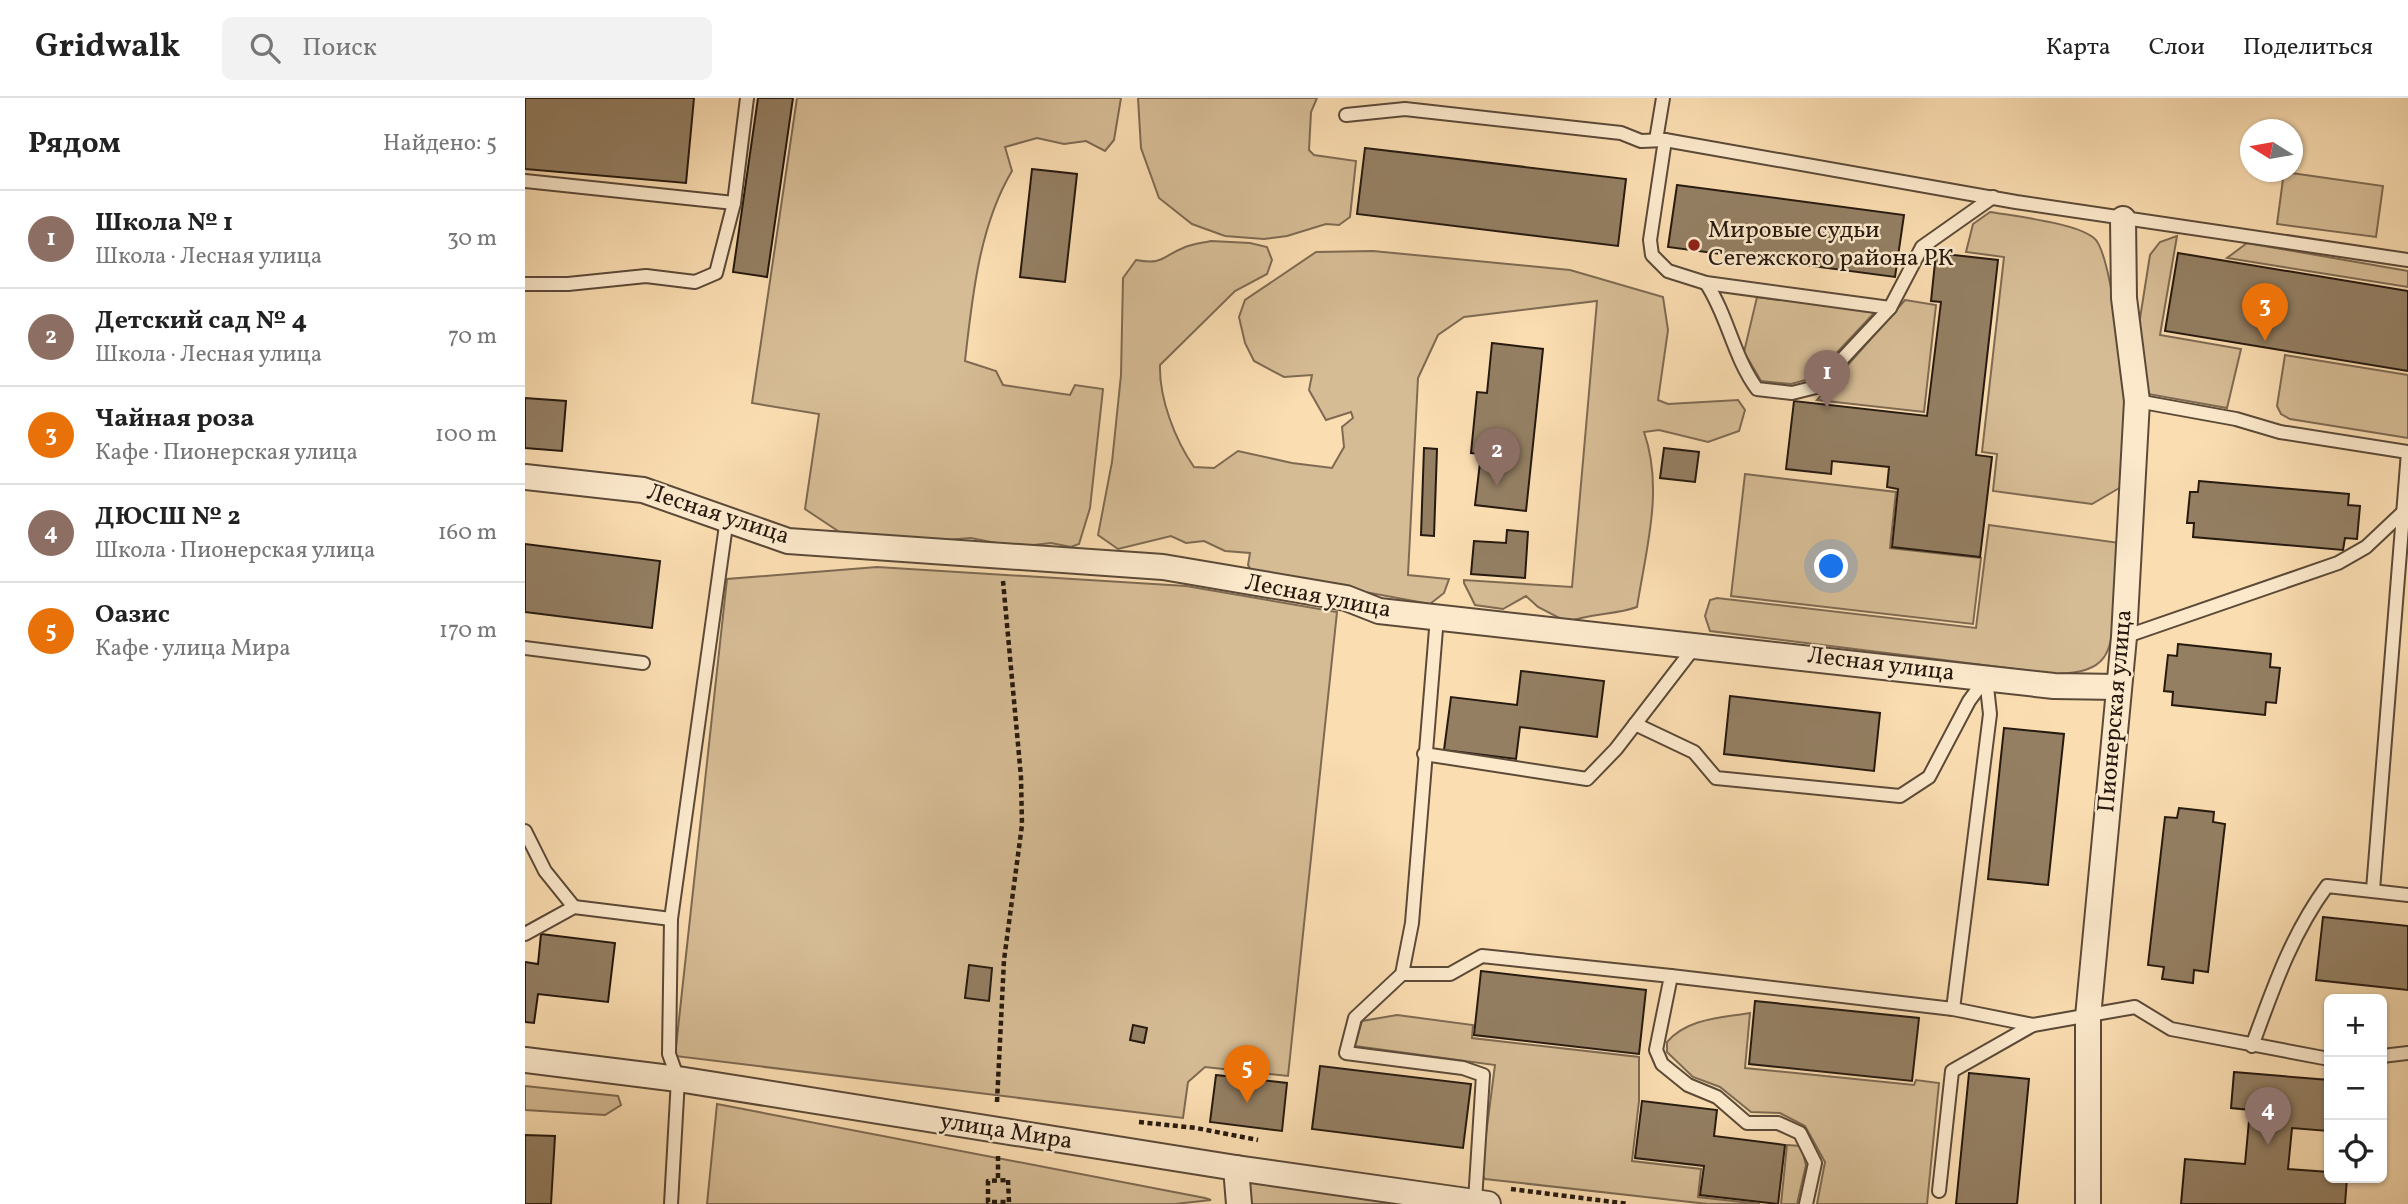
<!DOCTYPE html>
<html lang="ru">
<head>
<meta charset="utf-8">
<style>
  body { margin:0; font-family:Vollkorn,serif; background:#f2f2f2; color:#222 }
  .controls { position:absolute; right:21px; bottom:21px; display:grid; overflow:hidden; border-radius:10px; box-shadow:0 2px 5px #0004 }
  .controls button { width:63px; height:63px; display:grid; place-items:center; padding:0; border:0; border-bottom:2px solid #e0e0e0; background:#fff; color:#222; font:35px sans-serif }
  .compass { position:absolute; left:1715px; top:21px; width:63px; height:63px; border-radius:50%; background:#fff; box-shadow:0 2px 5px #0004; rotate:281deg }
  .you { position:absolute; left:1307px; top:469px; width:24px; height:24px; margin:-18px; border:5px solid #fff; border-radius:50%; background:#1a73e8; box-shadow:0 0 0 10px #1a73e833 }
  .badge { display:grid; place-items:center; width:46px; height:46px; border-radius:50%; background:#111827; color:#fff; font-size:23px; font-weight:700 }
  .pin { position:absolute; translate:-50% -58px; filter:drop-shadow(0 2px 4px #0008) }
  .pin::after { content:''; position:absolute; top:37px; width:24px; height:21px; background:inherit; clip-path:polygon(0 0,100% 0,50% 100%) }
  .list { margin:0; padding:0; list-style:none }
  h2 { display:flex; justify-content:space-between; align-items:center; height:91px; margin:0; padding:0 28px; font-size:30px }
  h2 small { font-size:23px; font-weight:400; color:#767676 }
  .list li { display:grid; grid-template-columns:46px 1fr auto; gap:21px; align-items:center; box-sizing:border-box; height:98px; padding:0 28px; border-top:2px solid #e0e0e0 }
  .list b { display:block; font-size:26px; white-space:nowrap }
  .list p { margin:0; font-size:23px; white-space:nowrap; color:#767676 }
  .list em { font-size:23px; font-style:normal; color:#767676 }
  .icon { flex:none; width:38px; height:38px; fill:none; stroke:currentColor; stroke-width:2; stroke-linecap:round; stroke-linejoin:round }
  .map { position:relative; flex:none; width:1883px; height:1106px; overflow:hidden }
  header { display:flex; align-items:center; gap:42px; box-sizing:border-box; height:98px; padding:0 35px; background:#fff; border-bottom:2px solid #e0e0e0 }
  header strong { font-size:33px }
  nav { display:flex; gap:38px; margin-inline-start:auto; font-size:24px }
  .search { width:490px; height:63px; background:#f2f2f2; display:flex; align-items:center; gap:18px; box-sizing:border-box; padding:0 24px; border-radius:10px; color:#767676; font-size:26px }
  main { display:flex }
  aside { flex:1; background:#fff }
  .map>svg:first-child { display:block }
  .green { fill:#d6bc95; stroke:#7e6a52; stroke-width:2 }
  .building { fill:#947f63; stroke:#26190f; stroke-width:2 }
  .lines { fill:none; stroke-linecap:round; stroke-linejoin:round }
  .service-casing { stroke:#5b4a38; stroke-width:16 }
  .minor-casing { stroke:#5b4a38; stroke-width:28 }
  .path { stroke:#26190f; stroke-width:4.5; stroke-dasharray:5 3.5; stroke-linecap:butt }
  .service { stroke:#fce9cc; stroke-width:12 }
  .minor { stroke:#fce9cc; stroke-width:24 }
  .poi-dot { fill:#8f2418; stroke:#fce9cc; stroke-width:2.5 }
  .labels { text-anchor:middle; dominant-baseline:central; stroke-width:5; stroke-linejoin:round; paint-order:stroke }
  .poi-label { font-size:24px; fill:#26190f; stroke:#fce9cc; text-anchor:start }
  .street-label { font-size:24px; fill:#26190f; stroke:#fce9cc }
</style>
</head>
<body>
<header>
<strong>Gridwalk</strong>
<div class="search"><svg class="icon" aria-label="search" viewBox="0 0 24 24"><circle cx="10" cy="10" r="6"/><path d="M15 15l6 6"/></svg>Поиск</div>
<nav><a>Карта</a><a>Слои</a><a>Поделиться</a></nav>
</header>
<main>
<aside>
<h2>Рядом<small>Найдено: 5</small></h2>
<ul class="list">
<li><span class="badge" style="background:#8d6e63">1</span><div><b>Школа № 1</b><p>Школа · Лесная улица</p></div><em>30 m</em></li>
<li><span class="badge" style="background:#8d6e63">2</span><div><b>Детский сад № 4</b><p>Школа · Лесная улица</p></div><em>70 m</em></li>
<li><span class="badge" style="background:#e8710a">3</span><div><b>Чайная роза</b><p>Кафе · Пионерская улица</p></div><em>100 m</em></li>
<li><span class="badge" style="background:#8d6e63">4</span><div><b>ДЮСШ № 2</b><p>Школа · Пионерская улица</p></div><em>160 m</em></li>
<li><span class="badge" style="background:#e8710a">5</span><div><b>Оазис</b><p>Кафе · улица Мира</p></div><em>170 m</em></li>
</ul>
</aside>
<div class="map">
<svg width="1883" height="1106" viewBox="0 0 1883 1106">
  <rect width="100%" height="100%" fill="#faddb1"/>
  <filter id="stains"><feTurbulence type="fractalNoise" baseFrequency=".00286" numOctaves="4"/><feColorMatrix values="0 0 0 0 .2 0 0 0 0 .09 0 0 0 0 .02 0 0 0 .5 -.17"/></filter>
  <radialGradient id="worn" r=".72"><stop offset=".6" stop-color="#630" stop-opacity="0"/><stop offset="1" stop-color="#630" stop-opacity=".3"/></radialGradient>
  <g class="green">
    <path d="M 272,0 L 596,0 L 589,42 L 580,53 L 561,43 L 539,46 L 512,40 L 480,49 L 487,73 C 454,128 447,201 440,263 L 471,273 L 478,287 L 545,297 L 550,287 L 578,291 L 565,410 L 554,446 L 546,449 L 526,445 L 491,449 L 446,440 L 420,442 L 322,439 L 280,411 L 294,316 L 227,305 Z"/>
    <polygon points="613,0 792,0 786,14 784,52 789,57 831,63 825,119 814,127 801,126 762,138 739,141 700,138 667,126 634,100 616,50"/>
    <polygon points="1759,74 1858,88 1851,139 1752,126"/>
    <path d="M 1465,114 C 1489,118 1551,125 1569,140 C 1586,153 1599,277 1600,303 C 1601,331 1597,361 1596,389 L 1567,406 L 1468,393 L 1472,356 L 1457,354 L 1479,159 L 1441,154 L 1448,126 Z"/>
    <polygon points="1652,138 1635,237 1716,251 1702,310 1623,296 1613,233 1625,157 1635,144"/>
    <path d="M 686,143 L 725,145 L 742,149 L 747,162 L 742,176 L 710,193 L 635,267 C 634,300 650,342 669,369 L 689,370 L 713,353 L 767,365 L 807,370 L 819,349 L 817,329 L 828,320 L 826,314 L 801,322 L 784,292 L 787,277 L 759,279 L 729,263 L 720,245 L 714,219 L 720,202 L 791,154 L 848,153 L 1045,172 L 1138,199 L 1143,232 L 1133,302 L 1143,306 L 1213,302 L 1220,312 L 1214,333 L 1183,344 L 1134,332 L 1119,334 C 1139,391 1121,451 1112,509 C 1090,517 1066,515 1042,524 L 1013,509 L 1001,498 L 978,511 L 950,507 L 939,485 L 939,482 L 1047,489 L 1072,203 L 939,219 L 913,237 L 893,280 L 883,477 L 924,481 L 919,495 L 905,506 L 791,485 L 729,477 L 723,467 L 725,455 L 700,453 L 679,443 L 661,445 L 646,438 L 593,451 L 573,437 L 587,364 L 596,277 L 598,180 L 611,162 C 638,167 636,159 658,150 C 666,146 677,145 686,143 Z"/>
    <polygon points="1722,145 1883,173 1883,189 1702,160"/>
    <polygon points="1232,199 1351,213 1288,280 1266,286 1236,283 1219,254"/>
    <polygon points="1380,202 1411,207 1399,314 1292,302"/>
    <polygon points="1760,257 1883,277 1883,340 1765,321 1756,316 1752,308"/>
    <polygon points="1220,376 1371,394 1365,450 1456,460 1448,526 1206,498"/>
    <path d="M 1464,427 L 1595,445 C 1593,467 1592,489 1590,510 C 1586,557 1583,574 1531,576 L 1185,533 L 1180,518 L 1185,502 L 1192,500 L 1451,530 Z"/>
    <polygon points="352,469 661,488 812,514 763,978 680,969 663,984 658,1020 150,958 202,481"/>
    <path d="M 1225,915 L 1220,970 L 1389,987 L 1391,982 L 1414,985 L 1402,1106 L 1292,1106 L 1300,1064 L 1280,1028 L 1255,1015 L 1226,1014 L 1195,989 L 1168,979 L 1142,954 L 1142,944 C 1163,920 1196,920 1225,915 Z"/>
    <polygon points="872,917 948,927 947,940 1114,959 1114,1003 1107,1063 1176,1071 1173,1099 1235,1106 1183,1106 960,1081 956,1075 970,967 830,948 837,923"/>
    <polygon points="0,988 93,998 96,1007 80,1017 0,1012"/>
    <polygon points="192,1006 680,1100 686,1102 650,1106 182,1106"/>
    <polygon points="1262,1047 1276,1048 1281,1067 1272,1106 1256,1106"/>
    <polygon points="724,1083 903,1106 724,1106"/>
  </g>
  <g class="building">
    <polygon points="0,0 169,0 161,85 0,71"/>
    <polygon points="233,0 268,0 242,179 208,174"/>
    <polygon points="840,50 1101,81 1093,148 832,116"/>
    <polygon points="507,71 552,76 540,184 495,179"/>
    <polygon points="1152,87 1379,117 1370,179 1143,149"/>
    <polygon points="1411,155 1473,162 1451,357 1467,359 1455,459 1367,449 1373,391 1362,389 1364,369 1307,363 1306,376 1261,371 1269,303 1402,318 1416,204 1406,203"/>
    <polygon points="1653,155 1883,193 1883,273 1640,233"/>
    <polygon points="967,245 1018,251 1001,413 950,407 956,356 946,355 952,294 962,295"/>
    <polygon points="0,300 41,303 37,353 0,350"/>
    <polygon points="899,350 912,351 909,438 896,437"/>
    <polygon points="1139,350 1174,354 1170,384 1135,380"/>
    <polygon points="1674,383 1824,396 1823,407 1835,408 1832,441 1820,440 1818,452 1668,439 1669,425 1662,425 1665,394 1673,394"/>
    <polygon points="982,432 1003,434 1000,480 946,476 949,443 981,445"/>
    <polygon points="0,446 135,463 127,530 0,514"/>
    <polygon points="1653,546 1746,556 1745,569 1755,570 1751,605 1741,604 1740,617 1647,607 1648,594 1639,593 1643,557 1652,558"/>
    <polygon points="996,573 1079,583 1072,639 995,629 991,661 919,652 926,599 992,607"/>
    <polygon points="1205,598 1355,615 1349,673 1199,656"/>
    <polygon points="1479,630 1539,636 1523,787 1463,781"/>
    <polygon points="1654,710 1689,714 1688,724 1700,726 1683,874 1669,872 1668,885 1637,881 1639,869 1623,867 1640,719 1652,720"/>
    <polygon points="1798,819 1883,828 1883,892 1791,882"/>
    <polygon points="16,836 90,845 83,904 13,896 9,925 0,924 0,864 13,866"/>
    <polygon points="444,867 467,870 464,903 440,900"/>
    <polygon points="956,873 1121,892 1114,956 949,937"/>
    <polygon points="1230,903 1394,920 1387,983 1224,966"/>
    <polygon points="608,927 622,930 619,945 605,942"/>
    <polygon points="795,968 946,986 938,1050 787,1031"/>
    <polygon points="1709,974 1804,982 1803,1033 1767,1030 1763,1071 1804,1074 1804,1080 1822,1080 1820,1106 1656,1106 1660,1061 1720,1066 1725,1012 1706,1010"/>
    <polygon points="1444,975 1504,981 1492,1106 1431,1106"/>
    <polygon points="691,977 762,985 757,1033 685,1024"/>
    <polygon points="1117,1003 1192,1012 1189,1038 1260,1047 1253,1106 1175,1097 1179,1068 1110,1060"/>
    <polygon points="0,1037 30,1038 26,1106 0,1106"/>
  </g>
  <g class="lines">
    <defs>
      <g id="service">
        <polyline points="821,17 880,11 1096,35 1116,43 1140,42 1491,104 1883,162"/>
        <polyline points="1131,42 1138,0"/>
        <polyline points="1140,42 1125,142 1127,157 1143,173 1181,185 1365,210"/>
        <polyline points="0,83 209,105"/>
        <path d="M 1181,185 C 1203,218 1208,258 1232,291 L 1267,295 L 1291,289 L 1365,210 L 1397,149 L 1468,99"/>
        <polyline points="0,186 43,186 121,178 170,184 191,175 209,105 222,0"/>
        <polyline points="1612,303 1711,321 1755,334 1883,354"/>
        <polyline points="912,519 887,825 877,876 830,920 821,955 938,970 958,977 950,1103"/>
        <polyline points="1599,539 1813,465 1841,449 1876,416 1880,416"/>
        <polyline points="0,550 118,565"/>
        <polyline points="1110,626 1169,654 1191,680 1375,698 1404,679 1444,603 1461,580 1465,616 1428,911"/>
        <polyline points="899,656 1062,681 1091,651 1171,547"/>
        <polyline points="0,733 20,773 49,809"/>
        <polyline points="1848,792 1883,354"/>
        <polyline points="0,836 49,809 146,821"/>
        <polyline points="877,876 925,876 957,858 1146,878 1131,952 1137,966 1163,987 1192,999 1222,1025 1253,1025 1275,1035 1290,1065 1281,1106"/>
        <polyline points="1146,878 1428,911 1508,927 1427,973 1414,1093"/>
        <polyline points="1508,927 1610,909 1646,931 1804,961"/>
        <path d="M 1727,948 C 1748,891 1766,837 1802,788 L 1883,797"/>
        <polyline points="1857,958 1883,955"/>
        <polyline points="146,1106 153,981 144,956 146,821 202,420"/>
      </g>
      <g id="minor">
        <polyline points="0,379 118,392 263,443 638,469 821,500 854,513 1529,588 1594,589"/>
        <polyline points="0,962 153,981 711,1070 963,1106"/>
        <polyline points="711,1070 714,1106"/>
        <polyline points="1563,1106 1563,919 1599,539 1612,303 1599,200 1598,121"/>
      </g>
    </defs>
    <use href="#service" class="service-casing"/>
    <use href="#minor" class="minor-casing"/>
    <g class="path">
      <polyline points="472,1004 479,862 497,727 496,679 478,483"/>
      <polyline points="614,1024 671,1030 733,1042"/>
      <polyline points="473,1058 473,1082"/>
      <polygon points="483,1082 484,1104 463,1104 463,1083"/>
      <polyline points="986,1091 1104,1106"/>
    </g>
    <use href="#service" class="service"/>
    <use href="#minor" class="minor"/>
  </g>
  <circle class="poi-dot" cx="1169" cy="147" r="7"/>
  <g class="labels">
    <g class="poi-label">
      <text x="1183" y="133">Мировые судьи<tspan x="1183" dy="28">Сегежского района РК</tspan></text>
    </g>
    <g class="street-label">
      <text transform="translate(193 417) rotate(18)">Лесная улица</text>
      <text transform="translate(793 499) rotate(11)">Лесная улица</text>
      <text transform="translate(1356 567) rotate(7)">Лесная улица</text>
      <text transform="translate(1591 613) rotate(-85)">Пионерская улица</text>
      <text transform="translate(481 1034) rotate(9)">улица Мира</text>
    </g>
  </g>
  <rect width="100%" height="100%" filter="url(#stains)"/>
  <rect width="100%" height="100%" fill="url(#worn)"/>
</svg>
<div class="controls">
<button>+</button>
<button>−</button>
<button><svg class="icon" aria-label="locate" viewBox="0 0 24 24"><circle cx="12" cy="12" r="6"/><path d="M12 2v4M12 18v4M2 12h4M18 12h4"/></svg></button>
</div>
<svg class="compass" viewBox="-18 -18 36 36"><path d="M0-13l5 13h-10z" fill="#e53935"/><path d="M0 13l5-13h-10z" fill="#767676"/></svg>
<div class="you"></div>
<div class="pin badge" style="left:1302px;top:310px;background:#8d6e63">1</div>
<div class="pin badge" style="left:972px;top:388px;background:#8d6e63">2</div>
<div class="pin badge" style="left:1740px;top:243px;background:#e8710a">3</div>
<div class="pin badge" style="left:1743px;top:1047px;background:#8d6e63">4</div>
<div class="pin badge" style="left:722px;top:1005px;background:#e8710a">5</div>
</div>
</main>
</body>
</html>
